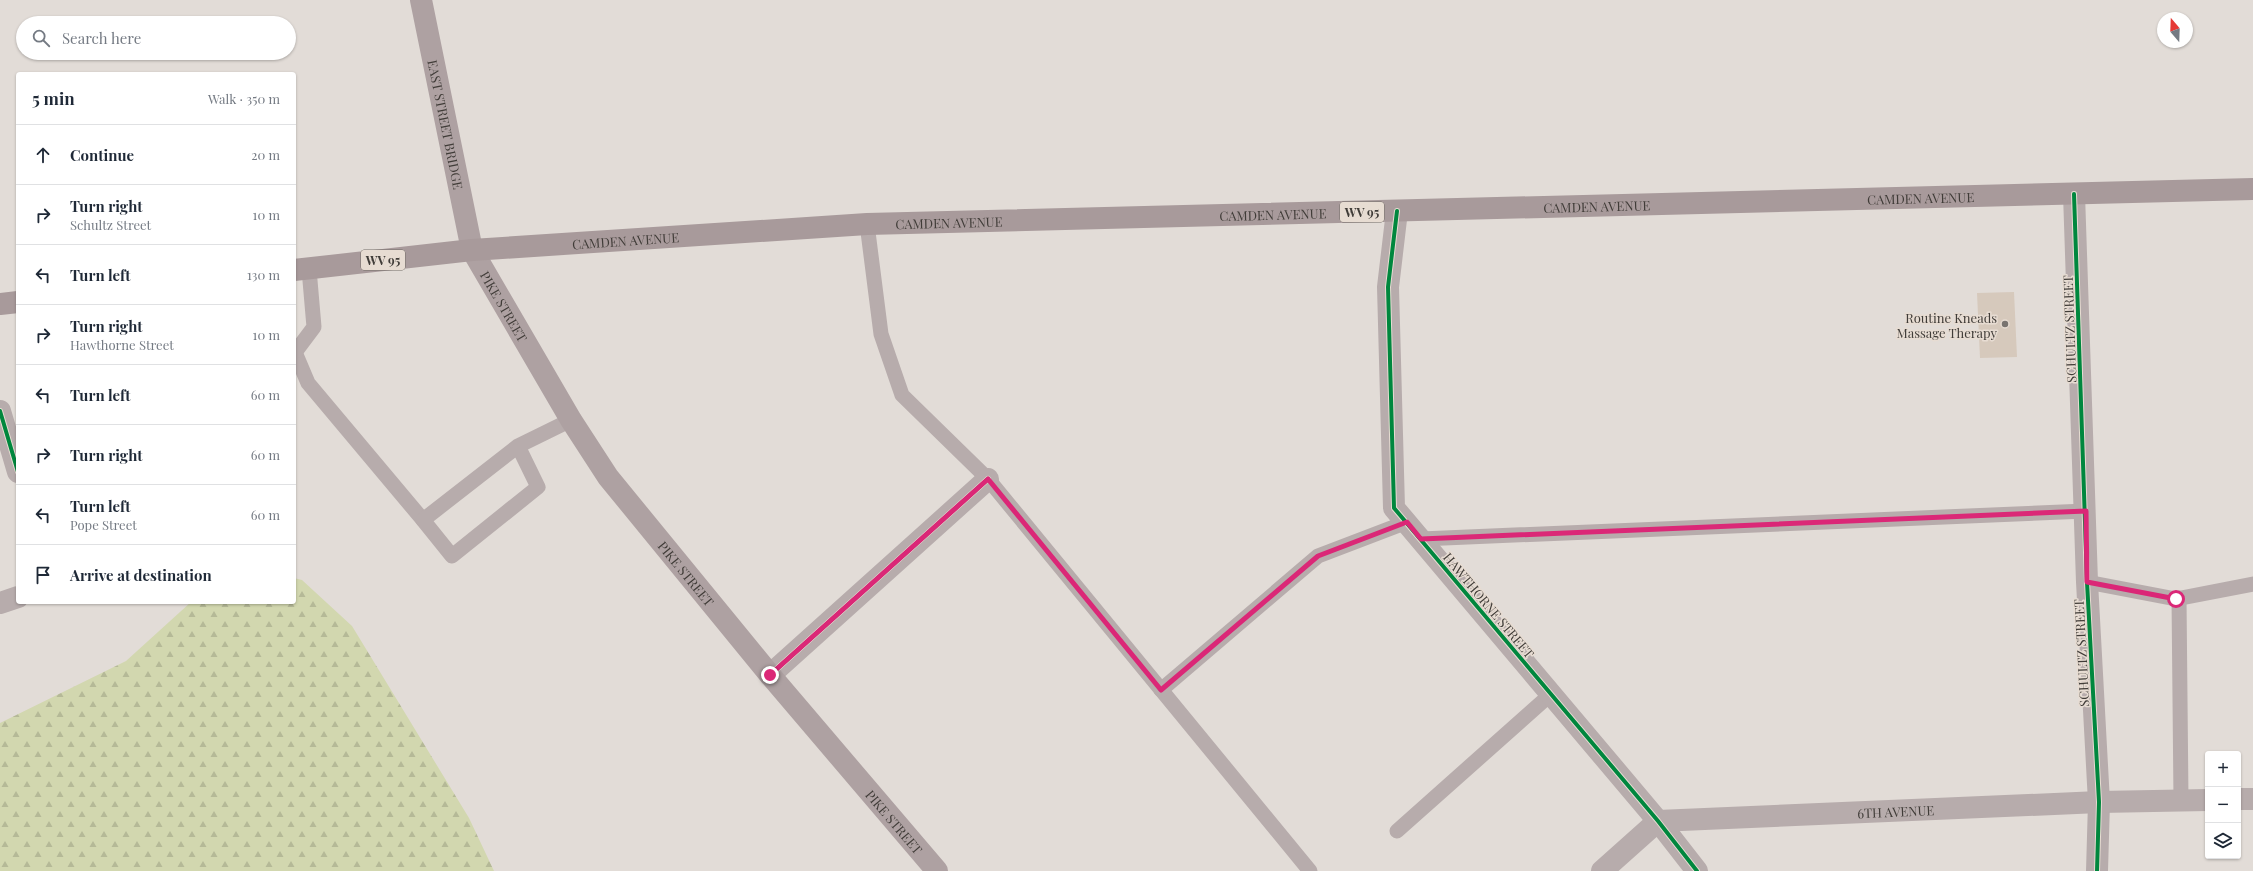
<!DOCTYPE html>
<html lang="en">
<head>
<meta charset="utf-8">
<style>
  body { margin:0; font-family:"Playfair Display",serif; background:#f2f2f3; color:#1f2937 }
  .controls { position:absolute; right:12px; bottom:12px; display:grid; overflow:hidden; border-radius:4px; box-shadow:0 1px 3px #0004 }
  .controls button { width:36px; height:36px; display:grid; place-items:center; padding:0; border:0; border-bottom:1px solid #e0e1e3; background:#fff; color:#1f2937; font:20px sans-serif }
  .compass { position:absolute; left:2157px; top:12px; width:36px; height:36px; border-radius:50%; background:#fff; box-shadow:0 1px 3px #0004; rotate:341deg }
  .stop { position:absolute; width:12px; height:12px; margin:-9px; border:3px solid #db2777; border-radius:50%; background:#fff }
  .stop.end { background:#db2777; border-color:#fff; box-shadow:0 1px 4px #0008 }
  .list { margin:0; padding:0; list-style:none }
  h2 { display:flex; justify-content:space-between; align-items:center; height:52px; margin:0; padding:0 16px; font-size:17px }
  h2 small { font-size:13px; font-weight:400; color:#747a83 }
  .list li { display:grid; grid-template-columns:26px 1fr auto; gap:12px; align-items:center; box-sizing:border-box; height:60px; padding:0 16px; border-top:1px solid #e0e1e3 }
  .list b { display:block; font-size:15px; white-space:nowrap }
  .list p { margin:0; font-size:13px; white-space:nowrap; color:#747a83 }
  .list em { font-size:13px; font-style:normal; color:#747a83 }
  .icon { flex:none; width:22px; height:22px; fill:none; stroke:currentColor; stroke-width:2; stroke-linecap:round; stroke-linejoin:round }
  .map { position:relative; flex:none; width:2253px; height:871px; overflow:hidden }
  .search { position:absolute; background:#fff; box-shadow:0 1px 3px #0004; left:16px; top:16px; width:280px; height:44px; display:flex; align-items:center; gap:10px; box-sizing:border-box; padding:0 14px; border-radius:22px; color:#747a83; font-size:15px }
  .panel { position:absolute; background:#fff; box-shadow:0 1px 3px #0004; left:16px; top:72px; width:280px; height:532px; border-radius:4px }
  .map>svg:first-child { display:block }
  .forest { fill:url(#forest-firs) }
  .building { fill:#d6c9bc }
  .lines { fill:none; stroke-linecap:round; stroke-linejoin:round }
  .lane { stroke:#b7acac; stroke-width:15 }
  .street { stroke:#b7acac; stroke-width:22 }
  .secondary { stroke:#aea1a2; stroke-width:22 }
  .primary { stroke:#a89a9b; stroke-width:22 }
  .cycleway-casing { stroke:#e7dcd2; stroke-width:6 }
  .cycleway { stroke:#00873e; stroke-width:4 }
  .route { stroke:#db2777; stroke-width:5 }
  .poi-dot { fill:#797470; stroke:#e7dcd2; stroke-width:1.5 }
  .labels { text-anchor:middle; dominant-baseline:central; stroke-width:3; stroke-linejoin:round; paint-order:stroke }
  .shield { fill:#e7dcd2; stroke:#726c66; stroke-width:1 }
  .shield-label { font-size:12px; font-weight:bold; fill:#403c38 }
  .street-label { font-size:13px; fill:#403c38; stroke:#e7dcd2 }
  .poi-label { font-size:13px; fill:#403c38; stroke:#e7dcd2; text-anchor:end }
</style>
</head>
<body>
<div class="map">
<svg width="2253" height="871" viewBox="0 0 2253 871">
  <defs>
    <pattern id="forest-firs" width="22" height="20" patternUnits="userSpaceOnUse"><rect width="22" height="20" fill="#d2d7af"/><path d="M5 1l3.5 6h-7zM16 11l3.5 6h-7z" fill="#b5b997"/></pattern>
  </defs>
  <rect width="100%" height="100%" fill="#e2dcd7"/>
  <polygon class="forest" points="294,578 302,580 352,626 469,818 494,871 0,871 0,723 126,661 191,602 294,602"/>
  <polygon class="building" points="2014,292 2017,357 1980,358 1977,293"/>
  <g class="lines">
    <g class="lane">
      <polyline points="867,224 881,334 902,395 988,479 1310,871"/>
      <polyline points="294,350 308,383 423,520"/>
      <polyline points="296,351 314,327 309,269"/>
      <polyline points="518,446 538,487 452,556 423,520 518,446 571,420"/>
      <polyline points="1421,539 2086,511"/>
      <polyline points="2087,582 2176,599 2253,584"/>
      <polyline points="2179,598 2181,800"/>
      <polyline points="1161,690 1318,556 1407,522"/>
      <polyline points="1397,831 1551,694"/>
    </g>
    <g class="street">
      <polyline points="2074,194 2087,582 2099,802 2097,871"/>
      <polyline points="1397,211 1388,287 1394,508 1658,821 1697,871"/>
      <polyline points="0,411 18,472"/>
      <polyline points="0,603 18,597"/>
      <polyline points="770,675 988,479"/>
      <polyline points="2238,799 2253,799"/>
      <path id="s1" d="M 1602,871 L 1658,821 L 2099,802 L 2208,800"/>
    </g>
    <path class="secondary" id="s2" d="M 421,0 L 472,250 L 571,420 L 608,477 L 770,675 L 937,871"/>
    <g class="primary">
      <path id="s3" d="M 294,270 L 472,250 L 867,224 L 2253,189"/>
      <polyline points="0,304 18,302"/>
    </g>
    <defs>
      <g id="cycleway">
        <polyline points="2074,194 2087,582 2099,802 2097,871"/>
        <polyline points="1397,211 1388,287 1394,508 1658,821 1697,871"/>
        <polyline points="0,411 18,472"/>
        <polyline points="770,675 988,479"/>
      </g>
    </defs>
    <use href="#cycleway" class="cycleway-casing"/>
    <use href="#cycleway" class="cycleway"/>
  </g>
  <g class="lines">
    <polyline class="route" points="770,675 988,479 1161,690 1318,556 1407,522 1421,539 2086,511 2087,582 2176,599"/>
  </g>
  <circle class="poi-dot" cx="2005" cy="324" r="4"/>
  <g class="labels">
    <g class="shield">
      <rect x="1340" y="202" width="44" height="20" rx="3"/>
      <rect x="361" y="250" width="44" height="20" rx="3"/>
    </g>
    <g class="shield-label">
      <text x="1362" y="212">WV 95</text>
      <text x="383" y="260">WV 95</text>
    </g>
    <g class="street-label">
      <text stroke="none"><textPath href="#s2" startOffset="127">EAST STREET BRIDGE</textPath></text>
      <text stroke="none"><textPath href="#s3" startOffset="1629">CAMDEN AVENUE</textPath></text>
      <text stroke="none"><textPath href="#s3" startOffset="1305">CAMDEN AVENUE</textPath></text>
      <text stroke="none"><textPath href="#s3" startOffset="981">CAMDEN AVENUE</textPath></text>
      <text stroke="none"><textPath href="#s3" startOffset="657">CAMDEN AVENUE</textPath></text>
      <text stroke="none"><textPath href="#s3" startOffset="333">CAMDEN AVENUE</textPath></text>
      <text stroke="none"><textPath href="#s2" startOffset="320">PIKE STREET</textPath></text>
      <text transform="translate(2069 329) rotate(-92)">SCHULTZ STREET</text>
      <text stroke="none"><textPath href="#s2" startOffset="644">PIKE STREET</textPath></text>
      <text transform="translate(1489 605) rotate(50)">HAWTHORNE STREET</text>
      <text transform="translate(2081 653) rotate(-93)">SCHULTZ STREET</text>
      <text stroke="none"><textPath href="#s1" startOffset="313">6TH AVENUE</textPath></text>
      <text stroke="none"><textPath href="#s2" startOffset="968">PIKE STREET</textPath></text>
    </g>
    <g class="poi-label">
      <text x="1997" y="317">Routine Kneads<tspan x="1997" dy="15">Massage Therapy</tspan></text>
    </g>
  </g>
</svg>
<div class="controls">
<button>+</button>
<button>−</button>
<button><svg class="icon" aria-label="layers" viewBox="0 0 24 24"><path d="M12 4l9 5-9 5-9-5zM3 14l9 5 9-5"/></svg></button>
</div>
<svg class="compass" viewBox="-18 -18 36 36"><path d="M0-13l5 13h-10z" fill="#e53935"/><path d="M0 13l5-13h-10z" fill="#747a83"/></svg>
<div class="stop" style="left:2176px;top:599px"></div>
<div class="stop end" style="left:770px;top:675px"></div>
<div class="search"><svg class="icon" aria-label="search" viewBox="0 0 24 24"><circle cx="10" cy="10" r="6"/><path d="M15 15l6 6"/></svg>Search here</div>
<section class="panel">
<h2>5 min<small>Walk · 350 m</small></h2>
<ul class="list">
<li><svg class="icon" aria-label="ahead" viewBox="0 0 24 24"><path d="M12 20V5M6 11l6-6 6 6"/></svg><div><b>Continue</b></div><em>20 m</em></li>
<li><svg class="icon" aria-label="right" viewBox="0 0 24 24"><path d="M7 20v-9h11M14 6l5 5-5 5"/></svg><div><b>Turn right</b><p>Schultz Street</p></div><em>10 m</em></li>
<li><svg class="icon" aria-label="left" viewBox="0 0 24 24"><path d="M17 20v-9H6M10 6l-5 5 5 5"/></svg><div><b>Turn left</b></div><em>130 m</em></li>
<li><svg class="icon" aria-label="right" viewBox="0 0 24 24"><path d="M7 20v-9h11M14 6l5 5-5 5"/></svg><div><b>Turn right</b><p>Hawthorne Street</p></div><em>10 m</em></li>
<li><svg class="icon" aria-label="left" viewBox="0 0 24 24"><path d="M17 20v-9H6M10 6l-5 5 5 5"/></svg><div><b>Turn left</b></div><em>60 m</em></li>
<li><svg class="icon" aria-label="right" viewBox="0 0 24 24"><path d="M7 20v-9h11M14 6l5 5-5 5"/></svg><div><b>Turn right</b></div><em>60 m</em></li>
<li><svg class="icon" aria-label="left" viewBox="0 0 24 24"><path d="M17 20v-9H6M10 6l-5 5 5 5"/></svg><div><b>Turn left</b><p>Pope Street</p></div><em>60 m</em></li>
<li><svg class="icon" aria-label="arrive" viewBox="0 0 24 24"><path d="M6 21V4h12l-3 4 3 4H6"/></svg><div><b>Arrive at destination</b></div></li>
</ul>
</section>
</div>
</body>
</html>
